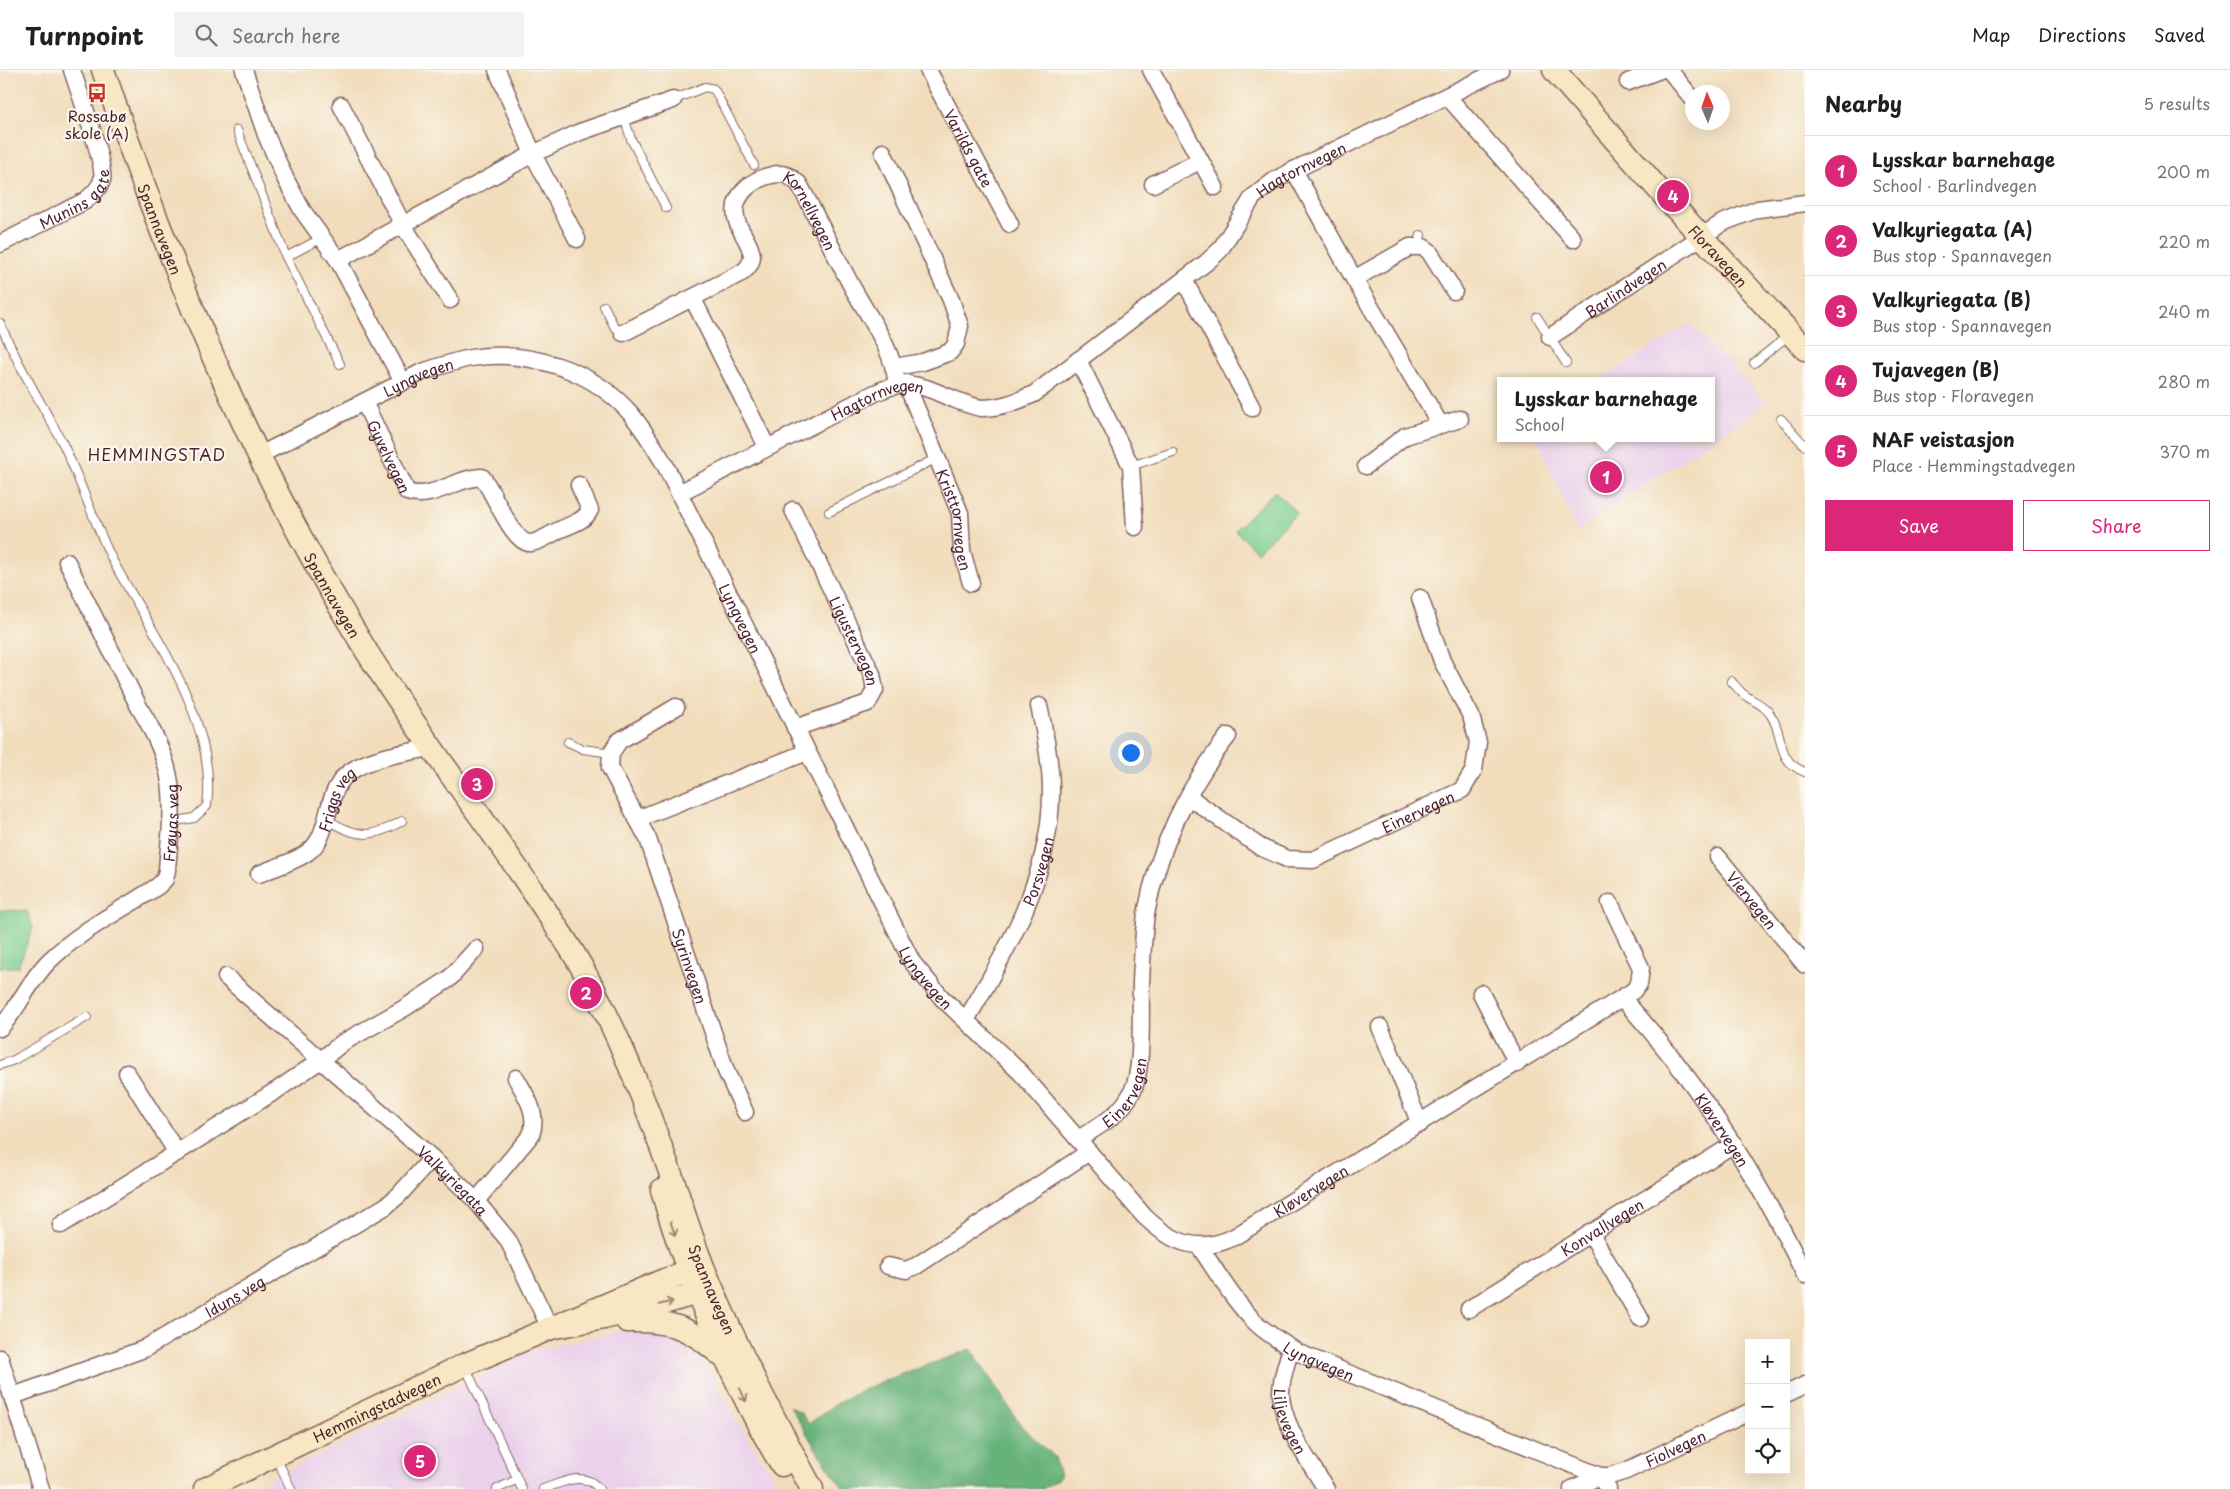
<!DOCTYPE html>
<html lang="en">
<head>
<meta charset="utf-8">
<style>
  body { margin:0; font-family:"Playpen Sans",sans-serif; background:#f2f2f2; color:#202124 }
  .controls { position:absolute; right:15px; bottom:15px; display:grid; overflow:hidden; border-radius:0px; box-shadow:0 5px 20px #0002 }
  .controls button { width:45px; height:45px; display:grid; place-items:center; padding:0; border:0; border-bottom:1px solid #e0e0e0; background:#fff; color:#202124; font:25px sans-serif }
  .compass { position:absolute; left:1685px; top:15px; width:45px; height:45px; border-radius:50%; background:#fff; box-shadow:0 5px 20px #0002; rotate:358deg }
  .you { position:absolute; left:1130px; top:682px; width:18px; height:18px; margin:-12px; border:4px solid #fff; border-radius:50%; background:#1a73e8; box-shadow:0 0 0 8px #1a73e833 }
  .badge { display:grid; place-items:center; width:32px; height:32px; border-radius:50%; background:#db2777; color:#fff; font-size:16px; font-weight:700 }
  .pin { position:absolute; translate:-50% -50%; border:2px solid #fff; box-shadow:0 1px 5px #0006 }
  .popup { position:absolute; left:1497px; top:307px; width:218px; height:65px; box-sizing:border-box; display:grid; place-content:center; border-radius:0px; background:#fff; filter:drop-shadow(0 1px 4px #0005); font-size:16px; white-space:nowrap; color:#757577 }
  .popup b { font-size:19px; color:#202124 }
  .popup::after { content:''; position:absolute; left:50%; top:100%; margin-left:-10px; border:10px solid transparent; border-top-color:#fff }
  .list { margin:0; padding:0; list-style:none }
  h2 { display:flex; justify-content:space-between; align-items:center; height:65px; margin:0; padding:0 20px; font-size:21px }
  h2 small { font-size:16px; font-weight:400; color:#757577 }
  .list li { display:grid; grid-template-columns:32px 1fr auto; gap:15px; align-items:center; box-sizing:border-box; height:70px; padding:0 20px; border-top:1px solid #e0e0e0 }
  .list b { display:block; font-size:19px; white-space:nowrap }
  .list p { margin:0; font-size:16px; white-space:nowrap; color:#757577 }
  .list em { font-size:16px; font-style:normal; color:#757577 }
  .actions { display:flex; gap:10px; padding:15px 20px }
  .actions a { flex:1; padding:11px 0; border:1px solid #db2777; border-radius:0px; text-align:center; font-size:18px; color:#db2777 }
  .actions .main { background:#db2777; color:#fff }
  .icon { flex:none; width:28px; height:28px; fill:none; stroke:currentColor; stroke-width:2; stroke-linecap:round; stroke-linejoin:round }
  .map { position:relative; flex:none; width:1805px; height:1419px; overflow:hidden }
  header { display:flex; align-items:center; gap:30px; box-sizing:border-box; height:70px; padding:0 25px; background:#fff; border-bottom:1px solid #e0e0e0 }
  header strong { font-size:24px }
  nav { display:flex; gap:28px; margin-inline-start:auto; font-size:18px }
  .search { width:350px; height:45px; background:#f2f2f2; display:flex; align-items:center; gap:12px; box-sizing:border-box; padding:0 18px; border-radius:0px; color:#757577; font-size:19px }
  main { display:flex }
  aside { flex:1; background:#fff }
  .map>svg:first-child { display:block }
  .built { fill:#ead1ec }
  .green { fill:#7dcf90; stroke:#64775e }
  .forest { fill:#66b27a; stroke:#586852 }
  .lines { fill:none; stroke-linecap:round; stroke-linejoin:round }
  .lane-casing { stroke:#84625e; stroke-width:10 }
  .street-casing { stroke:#84625e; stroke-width:19 }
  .secondary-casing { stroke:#84625e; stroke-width:25 }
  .lane { stroke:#fff; stroke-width:8 }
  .street { stroke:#fff; stroke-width:16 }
  .secondary { stroke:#f8e7c3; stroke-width:22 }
  .oneway { stroke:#a18377 }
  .labels { text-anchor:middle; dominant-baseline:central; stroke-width:4.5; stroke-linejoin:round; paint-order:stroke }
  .poi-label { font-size:15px; fill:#4a1f2b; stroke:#fbf7ec }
  .street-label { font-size:15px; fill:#4a1f2b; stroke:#fbf7ec }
  .neighbourhood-label { font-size:16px; letter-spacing:1px; fill:#4a1f2b; stroke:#fbf7ec }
</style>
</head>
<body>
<header>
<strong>Turnpoint</strong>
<div class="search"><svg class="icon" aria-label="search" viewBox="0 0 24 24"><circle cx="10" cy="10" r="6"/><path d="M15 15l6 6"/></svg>Search here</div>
<nav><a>Map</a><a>Directions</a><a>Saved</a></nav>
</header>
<main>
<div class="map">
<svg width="1805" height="1419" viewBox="0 0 1805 1419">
  <rect width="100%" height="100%" fill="#fbf7ec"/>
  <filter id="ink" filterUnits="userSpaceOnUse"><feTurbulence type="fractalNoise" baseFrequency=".02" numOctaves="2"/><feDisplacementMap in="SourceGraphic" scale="10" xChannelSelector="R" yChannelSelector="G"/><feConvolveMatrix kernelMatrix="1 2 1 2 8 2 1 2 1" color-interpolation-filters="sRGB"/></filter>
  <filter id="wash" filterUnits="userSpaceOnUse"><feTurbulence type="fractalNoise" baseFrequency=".0096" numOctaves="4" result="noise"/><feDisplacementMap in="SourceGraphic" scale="20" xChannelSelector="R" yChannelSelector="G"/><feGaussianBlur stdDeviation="1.12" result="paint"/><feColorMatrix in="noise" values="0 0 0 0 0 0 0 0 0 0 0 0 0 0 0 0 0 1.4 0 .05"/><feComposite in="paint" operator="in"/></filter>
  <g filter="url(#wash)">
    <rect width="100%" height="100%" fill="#f1ddbc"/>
    <g class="built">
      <polygon points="1689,253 1768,333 1577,461 1537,368 1711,368 1711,311 1598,311"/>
      <polygon points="654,1260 688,1275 703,1289 738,1353 782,1419 249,1419 531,1281 623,1261"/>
    </g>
    <g class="green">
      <polygon points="1275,421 1297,443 1257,482 1235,460"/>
      <polygon points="0,840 27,841 33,858 18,897 0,897"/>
    </g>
    <path class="forest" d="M 971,1279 L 1022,1357 L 1055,1387 L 1060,1407 L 1043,1419 L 844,1419 L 819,1384 L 790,1336 L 801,1343 L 809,1354 C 852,1316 918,1300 971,1279 Z"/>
  </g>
  <g filter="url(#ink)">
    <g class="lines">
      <defs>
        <g id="lane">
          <polyline points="673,30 705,17 714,19 754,95"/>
          <polyline points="624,47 631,69 666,138"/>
          <polyline points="237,60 286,187 340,294"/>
          <polyline points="1418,176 1421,165"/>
          <polyline points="286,187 322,168"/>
          <polyline points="604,236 614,256 623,263"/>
          <polyline points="1537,247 1566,293"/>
          <path d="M 0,253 C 17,295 42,333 63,374 C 82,413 94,454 114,493 C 153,565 218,650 207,736 L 194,748 L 170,752"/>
          <polyline points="1754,293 1789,265"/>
          <polyline points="1781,349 1805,376"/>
          <polyline points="1131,396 1173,382"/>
          <polyline points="829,442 937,388"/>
          <path d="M 1731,611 C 1735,615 1738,619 1742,623 C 1751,631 1763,633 1770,644 C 1786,666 1774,690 1805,702"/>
          <polyline points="568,672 583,679 611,683"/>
          <path d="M 326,749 C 357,768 371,769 402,751"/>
          <polyline points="0,995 14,990 87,947"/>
          <polyline points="465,1296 522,1419"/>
          <polyline points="276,1387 291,1419"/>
          <polyline points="497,1419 516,1410"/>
          <path d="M 543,1419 C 562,1413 584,1400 599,1419"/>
        </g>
        <g id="street">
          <polyline points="244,0 266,65 286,110 302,140 338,190 403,312"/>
          <polyline points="497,0 533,84 577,169"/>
          <path id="s1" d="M 928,0 L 1010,154"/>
          <polyline points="1151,0 1215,117"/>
          <polyline points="1669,0 1692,28"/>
          <polyline points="1628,12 1660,0"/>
          <polyline points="1447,26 1573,169"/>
          <polyline points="341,35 403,155 450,230"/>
          <polyline points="883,82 951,230 960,256 956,274 950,282 923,292 895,297"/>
          <polyline points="1294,100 1354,209 1440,354"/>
          <polyline points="1153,114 1200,91"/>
          <path id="s2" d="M 0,174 L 85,131 C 91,126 100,118 102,110 C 106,95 78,19 72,0"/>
          <polyline points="338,190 533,84 580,62 673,30"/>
          <polyline points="1354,209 1410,177 1423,177 1429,181 1454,221"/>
          <polyline points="1184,210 1252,338"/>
          <polyline points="693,229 767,377"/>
          <path id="s3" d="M 623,263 L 743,202 C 748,198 752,193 752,186 C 751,173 740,162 737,151 C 729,127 752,109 772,105 C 785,102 790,106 799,114 C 817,147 833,181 850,213 C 868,247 892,275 897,314"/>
          <path id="s4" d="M 1550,267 L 1722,153 L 1758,139 L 1805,133"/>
          <polyline points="1078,290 1131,396 1135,457"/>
          <path id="s5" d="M 906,313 L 960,443 L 962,481 L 971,513"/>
          <path id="s6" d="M 364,332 L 407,422 C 432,431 457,407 482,407 C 493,420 513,475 531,473 C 540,472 551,464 559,460 C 570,455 585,451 590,440 L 579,415"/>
          <path id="s7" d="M 258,386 L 420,303 C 437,297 454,291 471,288 C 529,279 593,300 631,344 C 644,360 655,378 665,395 L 912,892 L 942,928 L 1021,1003 L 1144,1146 C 1171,1172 1198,1185 1234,1167 L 1633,921 L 1639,914 L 1641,898 L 1610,833"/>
          <polyline points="1366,396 1405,366 1460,349"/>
          <path id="s8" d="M 679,423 L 873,324 C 910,306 920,316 956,330 C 964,333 974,337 982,338 C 1001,338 1018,331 1034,324 L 1207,192 L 1220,180 L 1253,127 L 1275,110 L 1294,100 L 1500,0"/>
          <path id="s9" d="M 793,440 L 872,604 L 875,620 L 868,633 L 795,658"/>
          <path id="s10" d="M 676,637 L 619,671 L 611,683 L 610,698 L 648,769 L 726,1001 L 745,1042"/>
          <path id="s11" d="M 1189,727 L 1260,777 L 1287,789 L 1313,790 L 1462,720 L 1474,700 L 1478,672 L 1471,646 L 1442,591 L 1420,528"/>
          <polyline points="637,749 807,682"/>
          <path id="s12" d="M 1718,787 L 1805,895"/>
          <path id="s13" d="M 259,804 C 275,797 295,792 308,782 C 334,764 321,716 356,698 C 377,686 406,683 430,678"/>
          <path id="s14" d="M 226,907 L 432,1088 L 476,1131 L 508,1170 L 550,1258"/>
          <polyline points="1481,923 1517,994"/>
          <path id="s15" d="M 1622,928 C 1697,1010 1757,1105 1805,1205"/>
          <path id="s16" d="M 966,950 C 1008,880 1052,803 1051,720 C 1051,692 1045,663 1039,636"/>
          <polyline points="1380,957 1420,1054"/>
          <path id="s17" d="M 0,958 C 19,938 29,910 50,890 C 81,860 122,840 158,816 L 165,809 L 167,800 C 169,770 175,737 169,707 C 165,685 151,656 139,637 L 67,492"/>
          <polyline points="127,1003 177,1083"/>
          <path id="s18" d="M 1078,1069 C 1099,1056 1121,1045 1132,1022 C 1144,998 1140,942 1141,913 C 1142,890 1143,867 1146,844 C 1157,781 1188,716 1228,666"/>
          <path d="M 476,1131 L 531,1065 C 539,1044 526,1026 516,1008"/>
          <polyline points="61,1155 277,1020 321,990 342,973 403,939 449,909 476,879"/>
          <polyline points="1590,1162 1640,1248"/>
          <path id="s19" d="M 1199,1176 C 1217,1202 1234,1232 1257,1254 C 1270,1266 1285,1274 1299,1283 L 1600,1406 L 1608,1419"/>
          <polyline points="888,1196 906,1200 916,1196 1089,1082"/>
          <path id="s20" d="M 1469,1239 L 1734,1074"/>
          <path id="s21" d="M 1291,1278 C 1287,1293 1281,1307 1281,1323 C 1281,1354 1310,1392 1326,1419"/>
          <polyline points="0,1288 41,1419"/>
          <polyline points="1786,1324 1805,1315"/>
          <path id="s22" d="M 13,1326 L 144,1279 L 386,1136 L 399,1125 L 432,1088"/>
          <path id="s23" d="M 1572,1419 L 1600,1406 L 1610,1406 L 1626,1401 L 1749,1342"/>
        </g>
        <g id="secondary">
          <path id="s24" d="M 103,0 C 172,203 254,400 367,582 C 421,668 484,748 540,832 C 556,857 574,881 587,907 C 623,972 649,1043 674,1113 C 685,1146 695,1180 709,1211 C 739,1283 775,1351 812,1419"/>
          <path id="s25" d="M 1554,0 L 1666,128 L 1805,279"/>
          <path d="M 662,1120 C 675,1169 693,1214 713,1260 C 734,1306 755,1352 782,1395"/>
          <path d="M 627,1251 C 671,1250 689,1257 722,1286"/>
          <path id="s26" d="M 205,1419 L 464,1295 L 664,1210 L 688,1202 L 708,1209 L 698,1223 L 674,1230 L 604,1248 L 550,1258"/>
        </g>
      </defs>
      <use href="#lane" class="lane-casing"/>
      <use href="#street" class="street-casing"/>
      <use href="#secondary" class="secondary-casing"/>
      <use href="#lane" class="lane"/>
      <use href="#street" class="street"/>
      <use href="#secondary" class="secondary"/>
    </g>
    <defs><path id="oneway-shaft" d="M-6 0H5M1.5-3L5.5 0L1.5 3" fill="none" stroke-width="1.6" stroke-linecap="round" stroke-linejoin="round" transform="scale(1.25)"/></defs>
    <g class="oneway">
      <use href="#oneway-shaft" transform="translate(673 1159) rotate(71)"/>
      <use href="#oneway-shaft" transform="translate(666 1233) rotate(-14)"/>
      <use href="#oneway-shaft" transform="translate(743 1325) rotate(65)"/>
    </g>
  </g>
  <defs>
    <symbol id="bus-bare" viewBox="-9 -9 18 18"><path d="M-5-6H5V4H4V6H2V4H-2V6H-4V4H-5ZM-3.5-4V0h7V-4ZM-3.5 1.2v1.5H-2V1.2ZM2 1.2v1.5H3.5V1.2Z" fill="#c8321e" stroke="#fbf7ec" stroke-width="2.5" paint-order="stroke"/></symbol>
  </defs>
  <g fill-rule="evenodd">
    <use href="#bus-bare" x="83" y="9" width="28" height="28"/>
  </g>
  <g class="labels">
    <g class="poi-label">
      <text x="97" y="45">Rossabø<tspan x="97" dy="17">skole (A)</tspan></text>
    </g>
    <g class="street-label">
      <text stroke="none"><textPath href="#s1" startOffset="88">Varilds gate</textPath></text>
      <text stroke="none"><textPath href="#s8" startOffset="740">Hagtornvegen</textPath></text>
      <text stroke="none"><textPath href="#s2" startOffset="89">Munins gate</textPath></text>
      <text stroke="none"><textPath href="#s3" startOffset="315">Kornellvegen</textPath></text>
      <text stroke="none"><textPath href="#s24" startOffset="169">Spannavegen</textPath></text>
      <text stroke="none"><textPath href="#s25" startOffset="248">Floravegen</textPath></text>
      <text stroke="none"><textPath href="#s4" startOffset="90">Barlindvegen</textPath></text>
      <text stroke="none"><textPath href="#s7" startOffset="179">Lyngvegen</textPath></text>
      <text stroke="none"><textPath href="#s8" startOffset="221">Hagtornvegen</textPath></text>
      <text stroke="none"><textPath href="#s6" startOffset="60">Gyvelvegen</textPath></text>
      <text stroke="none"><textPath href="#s5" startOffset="146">Kristtornvegen</textPath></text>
      <text stroke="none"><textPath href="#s24" startOffset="574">Spannavegen</textPath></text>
      <text stroke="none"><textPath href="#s7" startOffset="644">Lyngvegen</textPath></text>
      <text stroke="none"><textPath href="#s9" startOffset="145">Ligustervegen</textPath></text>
      <text stroke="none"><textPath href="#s13" startOffset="115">Friggs veg</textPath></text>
      <text stroke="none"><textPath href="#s11" startOffset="258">Einervegen</textPath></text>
      <text stroke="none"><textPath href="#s17" startOffset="282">Frøyas veg</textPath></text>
      <text stroke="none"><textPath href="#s16" startOffset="166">Porsvegen</textPath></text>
      <text stroke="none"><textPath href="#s12" startOffset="55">Viervegen</textPath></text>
      <text stroke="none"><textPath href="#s10" startOffset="310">Syrinvegen</textPath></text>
      <text stroke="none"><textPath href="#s7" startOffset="1049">Lyngvegen</textPath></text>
      <text stroke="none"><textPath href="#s18" startOffset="69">Einervegen</textPath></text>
      <text stroke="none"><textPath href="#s15" startOffset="166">Kløvervegen</textPath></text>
      <text stroke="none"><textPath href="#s14" startOffset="305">Valkyriegata</textPath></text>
      <text stroke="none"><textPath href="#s7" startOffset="1562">Kløvervegen</textPath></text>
      <text stroke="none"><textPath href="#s20" startOffset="156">Konvallvegen</textPath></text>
      <text stroke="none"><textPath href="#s24" startOffset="1370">Spannavegen</textPath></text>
      <text stroke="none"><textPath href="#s22" startOffset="244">Iduns veg</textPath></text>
      <text stroke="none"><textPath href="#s19" startOffset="170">Lyngvegen</textPath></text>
      <text stroke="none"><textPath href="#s26" startOffset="190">Hemmingstadvegen</textPath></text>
      <text stroke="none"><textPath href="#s21" startOffset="76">Liljevegen</textPath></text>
      <text stroke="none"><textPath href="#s23" startOffset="112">Fiolvegen</textPath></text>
    </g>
    <g class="neighbourhood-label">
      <text x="157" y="384">HEMMINGSTAD</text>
    </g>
  </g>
</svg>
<div class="controls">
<button>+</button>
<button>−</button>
<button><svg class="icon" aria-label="locate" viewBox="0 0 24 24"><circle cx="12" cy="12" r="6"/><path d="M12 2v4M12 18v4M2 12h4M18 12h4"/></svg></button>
</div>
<svg class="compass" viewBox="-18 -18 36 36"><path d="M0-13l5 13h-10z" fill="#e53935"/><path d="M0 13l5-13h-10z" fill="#757577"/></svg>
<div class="you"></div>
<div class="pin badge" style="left:1606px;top:407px">1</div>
<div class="popup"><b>Lysskar barnehage</b>School</div>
<div class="pin badge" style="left:586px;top:923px">2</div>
<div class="pin badge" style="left:477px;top:714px">3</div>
<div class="pin badge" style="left:1673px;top:126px">4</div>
<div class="pin badge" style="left:420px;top:1391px">5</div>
</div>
<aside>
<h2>Nearby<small>5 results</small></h2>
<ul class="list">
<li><span class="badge">1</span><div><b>Lysskar barnehage</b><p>School · Barlindvegen</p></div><em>200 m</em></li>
<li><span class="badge">2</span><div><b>Valkyriegata (A)</b><p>Bus stop · Spannavegen</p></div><em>220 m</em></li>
<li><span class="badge">3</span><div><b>Valkyriegata (B)</b><p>Bus stop · Spannavegen</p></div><em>240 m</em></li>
<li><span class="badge">4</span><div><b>Tujavegen (B)</b><p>Bus stop · Floravegen</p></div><em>280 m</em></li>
<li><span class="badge">5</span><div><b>NAF veistasjon</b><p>Place · Hemmingstadvegen</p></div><em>370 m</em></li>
</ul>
<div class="actions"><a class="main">Save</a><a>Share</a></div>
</aside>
</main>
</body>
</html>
